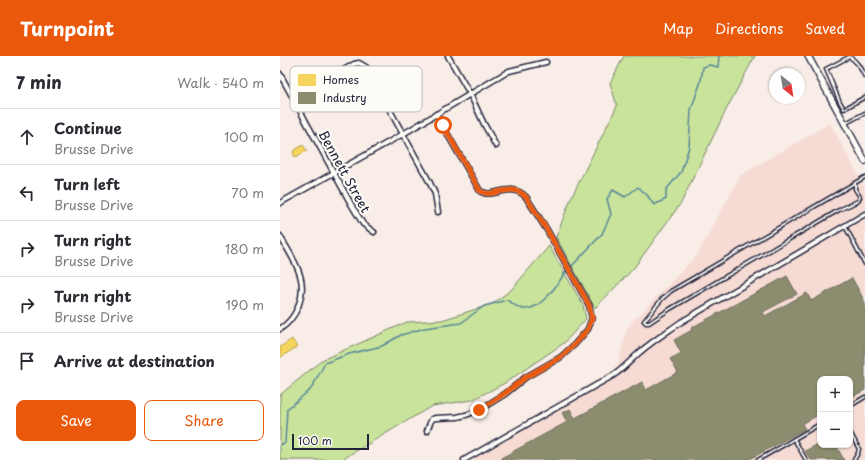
<!DOCTYPE html>
<html lang="en">
<head>
<meta charset="utf-8">
<style>
  body { margin:0; font-family:"Playpen Sans",sans-serif; background:#f7f7f7; color:#2b2b33 }
  .controls { position:absolute; right:12px; bottom:12px; display:grid; overflow:hidden; border-radius:8px; box-shadow:0 1px 3px #0004 }
  .controls button { width:36px; height:36px; display:grid; place-items:center; padding:0; border:0; border-bottom:1px solid #e1e1e2; background:#fff; color:#2b2b33; font:20px sans-serif }
  .compass { position:absolute; left:489px; top:12px; width:36px; height:36px; border-radius:50%; background:#fff; box-shadow:0 1px 3px #0004; rotate:150deg }
  .scale { position:absolute; left:12px; bottom:10px; width:77px; box-sizing:border-box; padding-left:4px; border:2px solid #22223b; border-top:0; font-size:11px; line-height:14px; white-space:nowrap; color:#22223b; -webkit-text-stroke:3px #fdfcf7; paint-order:stroke }
  .stop { position:absolute; width:12px; height:12px; margin:-9px; border:3px solid #ea580c; border-radius:50%; background:#fff }
  .stop.end { background:#ea580c; border-color:#fff; box-shadow:0 1px 4px #0008 }
  .list { margin:0; padding:0; list-style:none }
  h2 { display:flex; justify-content:space-between; align-items:center; height:52px; margin:0; padding:0 16px; font-size:17px }
  h2 small { font-size:13px; font-weight:400; color:#7c7c81 }
  .list li { display:grid; grid-template-columns:26px 1fr auto; gap:12px; align-items:center; box-sizing:border-box; height:56px; padding:0 16px; border-top:1px solid #e1e1e2 }
  .list b { display:block; font-size:15px; white-space:nowrap }
  .list p { margin:0; font-size:13px; white-space:nowrap; color:#7c7c81 }
  .list em { font-size:13px; font-style:normal; color:#7c7c81 }
  .actions { display:flex; gap:8px; padding:12px 16px }
  .actions a { flex:1; padding:9px 0; border:1px solid #ea580c; border-radius:8px; text-align:center; font-size:14px; color:#ea580c }
  .actions .main { background:#ea580c; color:#fff }
  .icon { flex:none; width:22px; height:22px; fill:none; stroke:currentColor; stroke-width:2; stroke-linecap:round; stroke-linejoin:round }
  .map { position:relative; flex:none; width:585px; height:404px; overflow:hidden }
  header { display:flex; align-items:center; gap:24px; box-sizing:border-box; height:56px; padding:0 20px; background:#ea580c; color:#fff }
  header strong { font-size:19px }
  nav { display:flex; gap:22px; margin-inline-start:auto; font-size:14px }
  main { display:flex }
  aside { flex:1; background:#fff }
  .map>svg:first-child { display:block }
  .built { fill:#f5dbd3; fill-rule:evenodd }
  .green { fill:#c9e49a; stroke:#76836a }
  .homes { fill:#f6d55c; stroke:#b69f52 }
  .industry { fill:#8c8c6e; stroke:#6c6c5f }
  .lines { fill:none; stroke-linecap:round; stroke-linejoin:round }
  .stream { stroke:#57849a; stroke-width:1.5 }
  .service-casing { stroke:#22223b; stroke-width:5 }
  .minor-casing { stroke:#22223b; stroke-width:7 }
  .secondary-casing { stroke:#22223b; stroke-width:8 }
  .service { stroke:#fdfcf7; stroke-width:2 }
  .minor { stroke:#fdfcf7; stroke-width:4 }
  .secondary { stroke:#fdfcf7; stroke-width:5.5 }
  .route { stroke:#ea580c; stroke-width:5 }
  .labels { text-anchor:middle; dominant-baseline:central; stroke-width:4; stroke-linejoin:round; paint-order:stroke }
  .street-label { font-size:13px; fill:#22223b; stroke:#fdfcf7 }
  .key { fill:#fdfcf7; stroke:#bbbbbf; stroke-width:1 }
  .key-label { font-size:11px; fill:#22223b }
</style>
</head>
<body>
<header>
<strong>Turnpoint</strong>
<nav><a>Map</a><a>Directions</a><a>Saved</a></nav>
</header>
<main>
<aside>
<h2>7 min<small>Walk · 540 m</small></h2>
<ul class="list">
<li><svg class="icon" aria-label="ahead" viewBox="0 0 24 24"><path d="M12 20V5M6 11l6-6 6 6"/></svg><div><b>Continue</b><p>Brusse Drive</p></div><em>100 m</em></li>
<li><svg class="icon" aria-label="left" viewBox="0 0 24 24"><path d="M17 20v-9H6M10 6l-5 5 5 5"/></svg><div><b>Turn left</b><p>Brusse Drive</p></div><em>70 m</em></li>
<li><svg class="icon" aria-label="right" viewBox="0 0 24 24"><path d="M7 20v-9h11M14 6l5 5-5 5"/></svg><div><b>Turn right</b><p>Brusse Drive</p></div><em>180 m</em></li>
<li><svg class="icon" aria-label="right" viewBox="0 0 24 24"><path d="M7 20v-9h11M14 6l5 5-5 5"/></svg><div><b>Turn right</b><p>Brusse Drive</p></div><em>190 m</em></li>
<li><svg class="icon" aria-label="arrive" viewBox="0 0 24 24"><path d="M6 21V4h12l-3 4 3 4H6"/></svg><div><b>Arrive at destination</b></div></li>
</ul>
<div class="actions"><a class="main">Save</a><a>Share</a></div>
</aside>
<div class="map">
<svg width="585" height="404" viewBox="0 0 585 404">
  <rect width="100%" height="100%" fill="#f9ede7"/>
  <filter id="ink" filterUnits="userSpaceOnUse"><feTurbulence type="fractalNoise" baseFrequency=".025" numOctaves="2"/><feDisplacementMap in="SourceGraphic" scale="8" xChannelSelector="R" yChannelSelector="G"/><feConvolveMatrix kernelMatrix="1 2 1 2 8 2 1 2 1" color-interpolation-filters="sRGB"/></filter>
  <g filter="url(#ink)">
    <path class="built" d="M 550,67 L 585,132 L 585,404 L 180,404 L 337,312 L 347,272 L 417,199 L 461,119 ZM 540,323 L 570,323 L 570,389 L 540,389 Z"/>
    <g class="green">
      <polygon points="344,0 475,0 447,52 401,147 353,213 315,252 276,181 291,142 337,50 330,27"/>
      <polygon points="269,190 303,249 306,263 284,287 225,327 192,344 152,350 61,404 0,404 0,339 42,304 127,266 162,264 212,248 231,234"/>
    </g>
    <g class="homes">
      <polygon points="23,89 27,95 15,101 13,97 14,96 13,95"/>
      <polygon points="12,283 17,291 1,301 0,300 0,291"/>
    </g>
    <g class="industry">
      <polygon points="507,220 517,238 483,256 485,260 527,237 531,245 572,222 585,246 585,334 570,342 570,323 540,323 540,358 522,368 525,373 468,404 222,404 221,402 287,366 282,357 290,353 295,362 362,326 366,334 398,316 390,303 401,297 394,284 412,274 411,272"/>
      <polygon points="540,387 540,389 556,389 564,404 531,404 525,395"/>
    </g>
    <g class="lines">
      <g class="stream">
        <polyline points="291,211 322,178 331,158 327,143 333,134 345,141 358,131 367,139 374,149 386,143 386,134 401,116 409,91 411,54 421,25 423,11 430,9 438,11 439,0"/>
        <path d="M 0,389 L 5,387 L 7,353 L 31,333 L 45,307 L 69,298 L 102,290 L 121,279 L 145,272 L 181,267 L 204,250 L 227,244 C 232,247 239,253 244,253 C 262,254 278,227 287,214"/>
      </g>
      <defs>
        <g id="service">
          <path d="M 585,21 C 581,14 577,4 569,1 L 546,13 L 560,46 L 564,53 L 585,41"/>
          <polyline points="566,67 585,57"/>
          <polyline points="575,127 575,133 580,141 578,145 559,154 390,253 369,267 366,267 364,265 382,243 391,235 585,121"/>
          <polyline points="565,170 585,208"/>
          <polyline points="570,350 585,341"/>
          <polyline points="570,376 579,393 578,397 574,404"/>
          <polyline points="514,383 526,404"/>
          <polyline points="478,404 540,368"/>
        </g>
        <g id="minor">
          <polyline points="168,0 190,38 204,68 216,90"/>
          <polyline points="0,18 71,148 83,168 94,176"/>
          <polyline points="14,43 74,8 79,7 86,11 150,127 155,138 158,156"/>
          <polyline points="0,147 123,78 229,15 266,6"/>
          <path d="M 0,180 C 7,193 16,205 20,219 C 26,239 17,262 0,273"/>
          <path d="M 147,375 L 150,367 L 152,363 L 156,362 L 177,361 L 186,359 L 199,354 L 225,338 L 246,321 L 281,301 L 295,288 L 308,273 L 312,262 L 309,249 L 267,174 L 246,141 C 230,124 213,144 200,135 L 156,58"/>
          <path d="M 184,404 L 334,319 C 344,312 351,304 360,296 C 373,285 387,276 401,266 L 585,158"/>
        </g>
        <polyline id="secondary" points="528,0 585,105"/>
      </defs>
      <use href="#service" class="service-casing"/>
      <use href="#minor" class="minor-casing"/>
      <use href="#secondary" class="secondary-casing"/>
      <use href="#service" class="service"/>
      <use href="#minor" class="minor"/>
      <use href="#secondary" class="secondary"/>
    </g>
  </g>
  <g class="lines" filter="url(#ink)">
    <path class="route" d="M 163,69 L 200,135 C 213,144 230,124 246,141 L 267,174 L 309,249 L 312,262 L 308,273 L 295,288 L 281,301 L 246,321 L 224,338 L 199,354"/>
  </g>
  <g class="labels">
    <g class="street-label">
      <text transform="translate(65 115) rotate(61)">Bennett Street</text>
    </g>
  </g>
  <rect x="10" y="10" width="132" height="46" rx="6" class="key"/>
  <rect x="18" y="18" width="18" height="12" fill="#f6d55c"/>
  <rect x="18" y="36" width="18" height="12" fill="#8c8c6e"/>
  <g class="key-label">
    <text x="43" y="28">Homes</text>
    <text x="43" y="46">Industry</text>
  </g>
</svg>
<div class="controls">
<button>+</button>
<button>−</button>
</div>
<svg class="compass" viewBox="-18 -18 36 36"><path d="M0-13l5 13h-10z" fill="#e53935"/><path d="M0 13l5-13h-10z" fill="#7c7c81"/></svg>
<div class="scale">100 m</div>
<div class="stop" style="left:163px;top:69px"></div>
<div class="stop end" style="left:199px;top:354px"></div>
</div>
</main>
</body>
</html>
